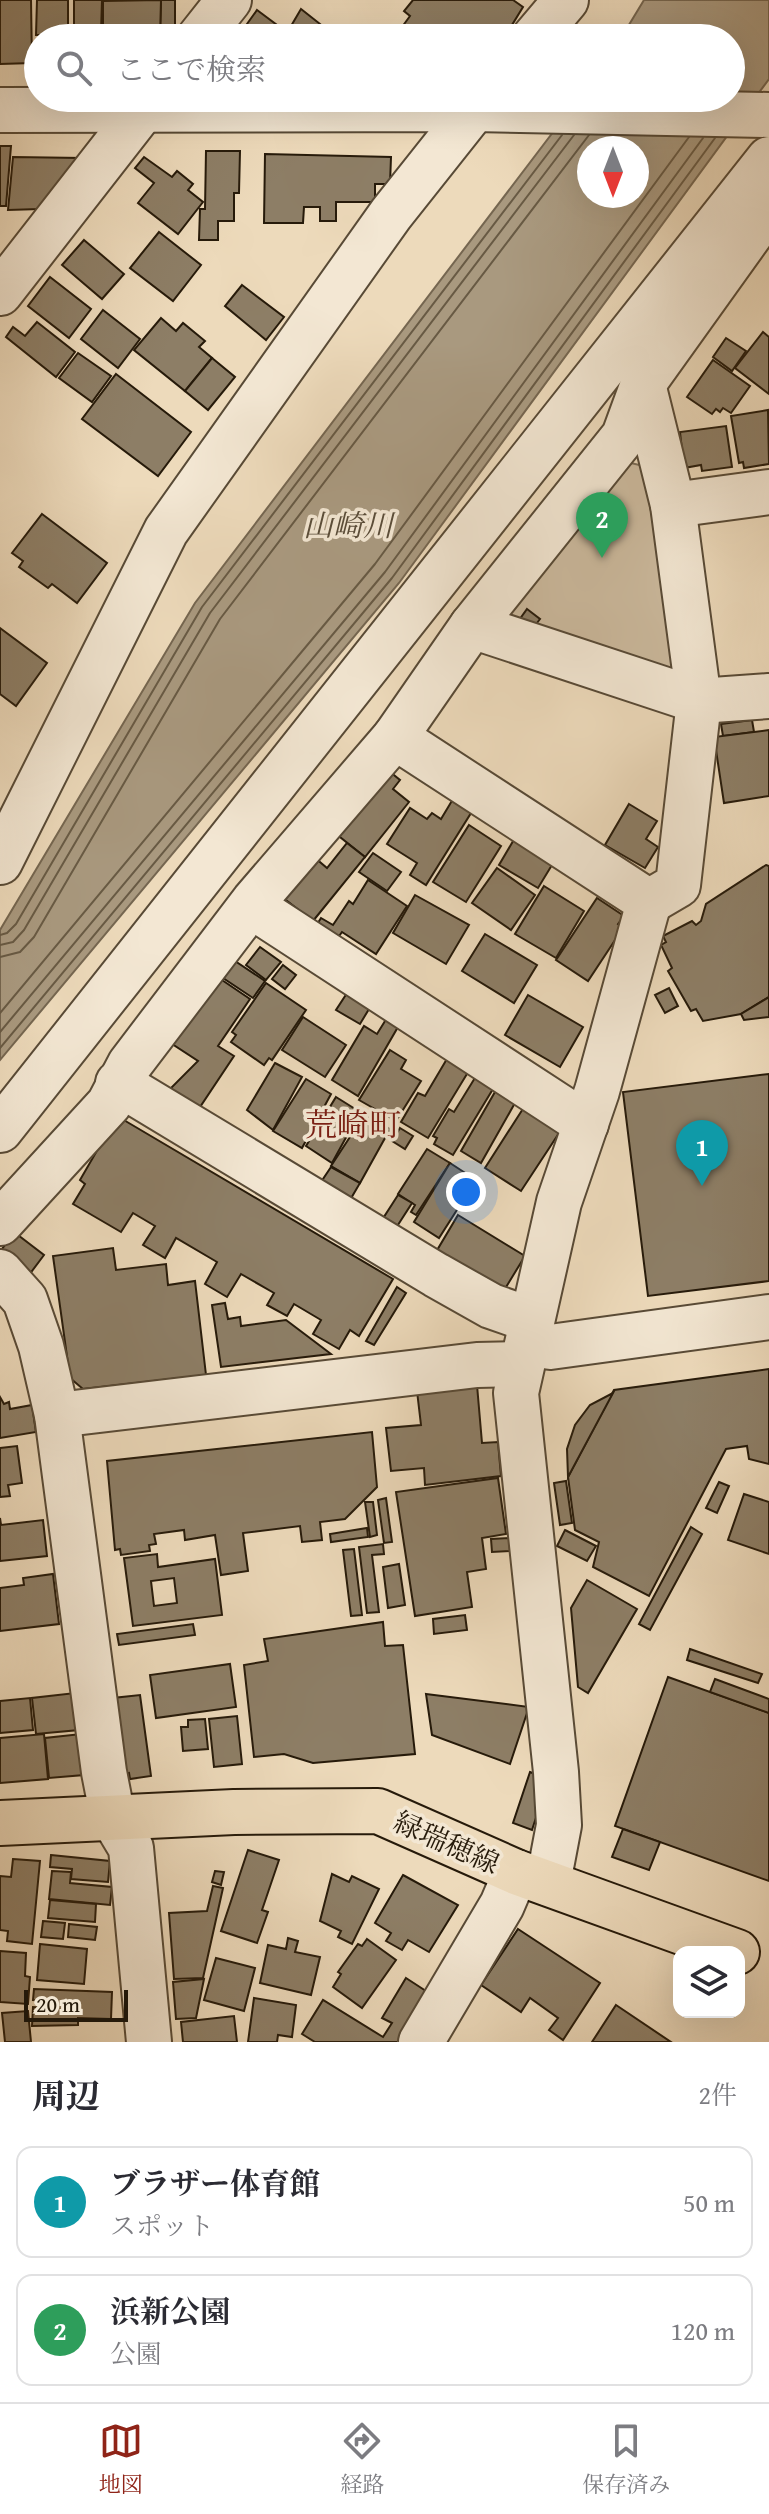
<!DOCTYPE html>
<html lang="ja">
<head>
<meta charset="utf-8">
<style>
  body { margin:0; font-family:"Gentium Book Plus","Noto Serif JP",serif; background:#f7f7f7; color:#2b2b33 }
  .controls { position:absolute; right:24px; bottom:24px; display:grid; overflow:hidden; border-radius:16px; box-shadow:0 8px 32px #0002 }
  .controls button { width:72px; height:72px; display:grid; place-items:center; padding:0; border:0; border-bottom:2px solid #e1e1e2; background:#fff; color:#2b2b33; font:40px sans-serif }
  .compass { position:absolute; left:577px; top:136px; width:72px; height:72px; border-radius:50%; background:#fff; box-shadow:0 8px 32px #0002; rotate:180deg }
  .scale { position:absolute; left:24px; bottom:20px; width:104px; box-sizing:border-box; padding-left:8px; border:4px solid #261a0a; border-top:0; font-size:22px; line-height:28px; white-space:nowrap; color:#261a0a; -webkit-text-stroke:6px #f3e7d3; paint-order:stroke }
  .you { position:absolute; left:466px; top:1192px; width:28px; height:28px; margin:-20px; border:6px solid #fff; border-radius:50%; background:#1a73e8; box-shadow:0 0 0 12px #1a73e833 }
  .badge { display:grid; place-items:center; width:52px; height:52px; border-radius:50%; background:#8f2418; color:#fff; font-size:26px; font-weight:700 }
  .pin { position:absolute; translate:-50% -66px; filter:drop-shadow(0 2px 4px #0008) }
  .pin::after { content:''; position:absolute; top:42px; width:28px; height:24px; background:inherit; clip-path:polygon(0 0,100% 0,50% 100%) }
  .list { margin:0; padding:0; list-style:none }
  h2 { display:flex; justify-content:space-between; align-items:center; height:104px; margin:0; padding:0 32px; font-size:34px }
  h2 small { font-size:26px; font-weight:400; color:#7c7c81 }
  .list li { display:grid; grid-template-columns:52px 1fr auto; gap:24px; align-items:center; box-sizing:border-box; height:112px; margin:0 16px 16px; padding:0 16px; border:2px solid #e1e1e2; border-radius:16px }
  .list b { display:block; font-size:30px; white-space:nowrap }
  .list p { margin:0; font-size:26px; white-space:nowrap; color:#7c7c81 }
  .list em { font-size:26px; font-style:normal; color:#7c7c81 }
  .icon { flex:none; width:44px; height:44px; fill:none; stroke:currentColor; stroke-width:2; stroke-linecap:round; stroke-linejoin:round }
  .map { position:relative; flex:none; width:769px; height:2042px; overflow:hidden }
  .search { position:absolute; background:#fff; box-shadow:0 8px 32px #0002; left:24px; right:24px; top:24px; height:88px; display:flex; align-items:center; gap:20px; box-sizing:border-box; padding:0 28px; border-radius:44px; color:#7c7c81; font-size:30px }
  .sheet { height:360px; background:#fff }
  nav { display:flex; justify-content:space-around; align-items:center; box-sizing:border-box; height:112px; border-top:2px solid #e1e1e2; background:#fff; font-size:22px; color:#7c7c81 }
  nav a { display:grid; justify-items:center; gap:4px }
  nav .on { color:#8f2418 }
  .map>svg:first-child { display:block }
  .green { fill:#cbb99d; stroke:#786a54; stroke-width:2 }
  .water { fill:#a9997f; stroke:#756650; stroke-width:2; fill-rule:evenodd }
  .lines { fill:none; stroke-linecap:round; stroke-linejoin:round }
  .shore { stroke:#685a44; stroke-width:2 }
  .building { fill:#8d7e66; stroke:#261a0a; stroke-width:2; fill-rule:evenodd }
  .minor-casing { stroke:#584a36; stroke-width:48 }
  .major-casing { stroke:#261a0a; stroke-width:48 }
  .minor { stroke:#f3e7d3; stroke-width:44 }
  .major { stroke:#eddabb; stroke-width:44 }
  .labels { text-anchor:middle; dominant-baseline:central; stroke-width:7; stroke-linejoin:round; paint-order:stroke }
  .street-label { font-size:28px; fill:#261a0a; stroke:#f3e7d3 }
  .water-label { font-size:30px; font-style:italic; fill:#5a4d39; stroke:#f3e7d3 }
  .quarter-label { font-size:32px; fill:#7a1f14; stroke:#f3e7d3 }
</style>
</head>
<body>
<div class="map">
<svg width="769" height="2042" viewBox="0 0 769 2042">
  <rect width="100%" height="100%" fill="#eddabb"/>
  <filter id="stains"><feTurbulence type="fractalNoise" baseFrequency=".0025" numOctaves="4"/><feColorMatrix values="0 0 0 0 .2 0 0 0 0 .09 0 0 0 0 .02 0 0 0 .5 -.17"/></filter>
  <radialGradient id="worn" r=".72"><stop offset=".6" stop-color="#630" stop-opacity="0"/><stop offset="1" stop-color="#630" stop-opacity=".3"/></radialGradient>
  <polygon class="green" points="622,461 644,466 675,665 654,679 512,630 504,610"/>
  <path class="water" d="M 644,0 L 769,0 L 769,79 L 399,583 L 0,1060 L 0,930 L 195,603 L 579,98 L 731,98 L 731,38 L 621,38 ZM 589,148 L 637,148 L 637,196 L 589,196 Z"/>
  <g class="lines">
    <g class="shore">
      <polyline points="0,935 7,933 16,924 202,607 562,135"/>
      <polyline points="0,945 13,942 24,930 210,613 574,135"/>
      <polyline points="0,957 20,952 34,937 220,619 589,135"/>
      <polyline points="0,1013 375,564 689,137"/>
      <polyline points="0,1032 385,572 703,138"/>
      <polyline points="0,1048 392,578 715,138"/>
    </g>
  </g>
  <g class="building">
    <polygon points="0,0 31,0 32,63 0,64"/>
    <polygon points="37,0 68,0 68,35 36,35"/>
    <polygon points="74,0 102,0 101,33 74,33"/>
    <polygon points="161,0 175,0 175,35 160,35"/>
    <polygon points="161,0 160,38 103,38 103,1"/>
    <polygon points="413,0 513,0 523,7 504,38 394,38 410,16 404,11"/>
    <polygon points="301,9 334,35 331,38 284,38"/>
    <polygon points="257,10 285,31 279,38 237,38"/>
    <polygon points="0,146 11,146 6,206 0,206"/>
    <polygon points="206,151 240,151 239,193 234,193 234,221 218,221 218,240 199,240 200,209 205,209"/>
    <polygon points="265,154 391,157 390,184 375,184 375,202 336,202 336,221 320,221 320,207 304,207 303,223 264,223"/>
    <polygon points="13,157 82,158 40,209 8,210"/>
    <polygon points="144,157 172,177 177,171 193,184 188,190 203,202 178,234 138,203 154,183 135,168"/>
    <polygon points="159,232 201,265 173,301 130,268"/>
    <polygon points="84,240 124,274 102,299 62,265"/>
    <polygon points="50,277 91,309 69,338 28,306"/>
    <polygon points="242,285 284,317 266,340 225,306"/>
    <polygon points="103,310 140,339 118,368 81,339"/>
    <polygon points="161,318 176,331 183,323 205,341 199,347 212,358 185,391 134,350"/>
    <polygon points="37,322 75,352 56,377 6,337 13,327 25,336"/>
    <polygon points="763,332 769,337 769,394 735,368"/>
    <polygon points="726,338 746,351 732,371 713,357"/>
    <polygon points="78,353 111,376 92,402 59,378"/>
    <polygon points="212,358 235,377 208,410 185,391"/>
    <polygon points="713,360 750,386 731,413 723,408 720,412 716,409 712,414 687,397"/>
    <polygon points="116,374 191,432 158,476 82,419"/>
    <polygon points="768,410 769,464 744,468 743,462 739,463 731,416"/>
    <polygon points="726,426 732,467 702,471 701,465 684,468 680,432"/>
    <polygon points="42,514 107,563 77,603 52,584 48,588 19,567 23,561 12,553"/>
    <polygon points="527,609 540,619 530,632 517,623"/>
    <polygon points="0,628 47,663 16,706 0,694"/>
    <polygon points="752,720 754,732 723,736 721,724"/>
    <polygon points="769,730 769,796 724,803 714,737"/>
    <polygon points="384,767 400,780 393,789 409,802 365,857 335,833"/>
    <polygon points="456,794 476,805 426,885 410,875 417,863 387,844 410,808 427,819 432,813 441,819"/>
    <polygon points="629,804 657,821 646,839 658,847 645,868 605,845"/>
    <polygon points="469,825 501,846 466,902 433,882"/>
    <polygon points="519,831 558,855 538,888 499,865"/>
    <polygon points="347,843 365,857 313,921 282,897 314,857 327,868"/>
    <polygon points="373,853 401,872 387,891 359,872"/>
    <polygon points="766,865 769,866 769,997 741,1014 703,1021 696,1009 691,1011 668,971 672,968 661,945 666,942 663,936 692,921 696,925 701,921 706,904"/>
    <polygon points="497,868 535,895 511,930 472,903"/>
    <polygon points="368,880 407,906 376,954 342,932 337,939 316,926 321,918 333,925 349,901 353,904"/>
    <polygon points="544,886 584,911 556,958 515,934"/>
    <polygon points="415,895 469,925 446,964 393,933"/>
    <polygon points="597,898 624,916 618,924 623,928 588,981 556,960"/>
    <polygon points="485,934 537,965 514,1003 462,971"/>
    <polygon points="260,947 281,962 266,980 246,965"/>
    <polygon points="235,961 265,981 253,998 223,978"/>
    <polygon points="283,965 296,975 285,989 272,979"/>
    <polygon points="219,978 250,999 218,1046 234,1056 196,1113 166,1093 198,1061 166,1040 178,1022 186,1027"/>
    <polygon points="266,983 306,1010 272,1060 269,1058 264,1065 231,1042 236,1035 232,1032"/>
    <polygon points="669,988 678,1006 665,1013 655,995"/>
    <polygon points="349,990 372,1004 360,1024 336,1010"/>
    <polygon points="528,995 583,1027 560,1067 505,1035"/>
    <polygon points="769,997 769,1017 744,1020 741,1014"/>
    <polygon points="390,1013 402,1020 358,1096 332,1080 364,1026 377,1034"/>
    <polygon points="303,1017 346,1045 325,1077 282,1050"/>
    <polygon points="390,1050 406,1060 401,1069 421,1081 396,1121 359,1100"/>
    <polygon points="451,1052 470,1069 428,1138 401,1122 418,1093 425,1096"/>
    <polygon points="275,1063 302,1077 273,1130 247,1110"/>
    <polygon points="481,1068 499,1079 453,1155 434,1144 437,1138 433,1136 449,1109 454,1112"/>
    <polygon points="769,1074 769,1281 648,1296 623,1092"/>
    <polygon points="306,1079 331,1094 302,1148 273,1131"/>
    <polygon points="499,1085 515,1103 481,1163 461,1151"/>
    <polygon points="336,1097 360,1112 332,1163 306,1146"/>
    <polygon points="526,1104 563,1127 521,1191 485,1168"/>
    <polygon points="365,1114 390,1129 360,1183 331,1166"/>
    <polygon points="117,1116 393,1279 359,1336 350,1330 339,1349 313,1334 321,1320 294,1304 287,1316 267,1305 274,1293 241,1274 227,1297 205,1284 217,1262 176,1238 165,1258 143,1245 155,1226 133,1213 121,1232 73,1204 85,1184 80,1180"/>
    <polygon points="400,1128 413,1136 405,1149 392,1141"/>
    <polygon points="427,1149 450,1163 416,1215 411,1212 415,1205 398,1194"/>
    <polygon points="450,1163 476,1180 439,1238 414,1222"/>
    <polygon points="331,1167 360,1183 350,1200 321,1182"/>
    <polygon points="398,1195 412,1203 396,1228 382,1220"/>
    <polygon points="458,1215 525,1256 503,1292 436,1252"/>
    <polygon points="14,1232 44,1255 29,1275 0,1252"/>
    <polygon points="113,1248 116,1270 166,1264 168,1285 195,1281 206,1375 83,1389 70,1378 53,1256"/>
    <polygon points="397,1287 406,1293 374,1345 366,1341"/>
    <polygon points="225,1303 228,1319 240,1317 241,1326 286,1320 331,1354 221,1367 212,1305"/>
    <polygon points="769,1369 769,1464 749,1459 747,1446 726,1449 649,1596 593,1567 599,1542 575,1530 568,1477 614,1390"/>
    <polygon points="477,1385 482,1443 498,1442 501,1476 425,1485 424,1468 391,1471 386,1428 421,1425 417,1391"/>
    <polygon points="613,1393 568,1477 567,1449 575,1425 590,1405"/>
    <polygon points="0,1397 4,1404 9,1402 10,1409 32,1405 36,1432 0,1438"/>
    <polygon points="372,1432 377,1487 345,1519 320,1522 322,1540 302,1542 300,1526 243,1533 248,1571 221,1575 215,1535 185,1540 184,1530 154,1534 156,1544 149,1545 150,1551 121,1555 120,1549 115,1550 107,1461"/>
    <polygon points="17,1446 22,1483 8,1485 10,1496 0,1497 0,1448"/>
    <polygon points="498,1478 506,1534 482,1538 486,1569 467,1572 472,1607 415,1616 396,1492"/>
    <polygon points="566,1481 572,1523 560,1525 554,1483"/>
    <polygon points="719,1482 729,1486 717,1513 706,1508"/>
    <polygon points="744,1494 769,1502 769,1554 728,1540"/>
    <polygon points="386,1498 392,1542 384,1543 378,1500"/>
    <polygon points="365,1502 373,1502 377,1535 370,1537"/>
    <polygon points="0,1518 1,1525 43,1520 47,1556 0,1561"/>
    <polygon points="691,1527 702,1534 650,1630 639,1624"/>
    <polygon points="367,1528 368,1537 331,1542 330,1534"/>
    <polygon points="565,1530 596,1546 587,1561 557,1546"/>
    <polygon points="509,1538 510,1551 492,1552 491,1539"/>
    <polygon points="383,1544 384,1554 372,1555 379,1612 367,1613 359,1547"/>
    <polygon points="354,1549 362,1615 351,1616 343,1550"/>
    <path d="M 157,1554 L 158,1567 L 215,1559 L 222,1615 L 133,1626 L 124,1558 ZM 174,1578 L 177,1603 L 154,1606 L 151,1581 Z"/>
    <polygon points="399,1564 405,1605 388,1608 383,1567"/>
    <polygon points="53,1574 59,1624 0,1631 0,1588 24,1585 23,1578"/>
    <polygon points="587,1580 637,1609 588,1693 578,1687 571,1608"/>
    <polygon points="465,1615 467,1630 434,1634 433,1619"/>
    <polygon points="383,1622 385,1646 403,1645 415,1754 313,1763 284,1754 254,1757 244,1665 268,1661 264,1639"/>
    <polygon points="193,1624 195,1635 119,1645 117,1634"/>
    <polygon points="690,1649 762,1674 758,1683 687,1660"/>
    <polygon points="230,1664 236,1707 156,1718 150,1675"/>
    <polygon points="668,1677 769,1713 769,1881 615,1826"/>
    <polygon points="715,1679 769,1699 769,1713 710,1692"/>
    <polygon points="75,1693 79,1730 36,1734 32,1698"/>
    <polygon points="426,1694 529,1707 510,1764 432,1735"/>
    <polygon points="140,1695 151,1776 130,1779 129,1773 123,1774 113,1698"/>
    <polygon points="30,1698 33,1730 0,1733 0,1701"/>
    <polygon points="237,1716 242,1764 214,1767 209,1719"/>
    <polygon points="205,1719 208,1749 183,1751 181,1727 188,1727 188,1720"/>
    <polygon points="44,1734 48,1779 0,1783 0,1738"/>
    <polygon points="81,1734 84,1775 49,1778 45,1738"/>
    <polygon points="530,1772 540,1776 543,1796 532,1830 513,1823"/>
    <polygon points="623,1829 660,1842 649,1870 612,1857"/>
    <polygon points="248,1850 279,1860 262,1910 268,1912 257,1943 221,1931"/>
    <polygon points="51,1855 110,1861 108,1882 71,1879 72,1869 50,1867"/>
    <polygon points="13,1859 40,1861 32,1944 7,1941 8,1931 0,1930 0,1876 11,1877"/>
    <polygon points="52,1871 71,1872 70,1883 112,1887 110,1905 49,1899"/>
    <polygon points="215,1871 224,1872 221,1885 212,1882"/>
    <polygon points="332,1874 349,1882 352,1876 379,1889 352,1944 338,1937 341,1931 320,1921"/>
    <polygon points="403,1875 458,1905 429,1952 408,1940 402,1950 386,1941 391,1933 375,1923"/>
    <polygon points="213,1886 223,1888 203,1978 174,1979 169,1913 207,1911"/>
    <polygon points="50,1900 96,1904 95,1922 48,1918"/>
    <polygon points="43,1921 65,1923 63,1939 41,1937"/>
    <polygon points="69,1924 97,1927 95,1940 68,1937"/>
    <polygon points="518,1929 600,1983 563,2040 549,2030 558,2018 530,1998 521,2012 481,1985"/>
    <polygon points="288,1938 298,1941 295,1952 320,1957 311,1995 260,1983 268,1945 286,1949"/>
    <polygon points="367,1939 396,1960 362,2008 333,1987 341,1974 338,1972 358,1944 362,1946"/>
    <polygon points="40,1944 87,1949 84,1984 37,1980"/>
    <polygon points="0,1951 26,1953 25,1976 30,1977 28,2004 0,2002"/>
    <polygon points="216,1958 255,1968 244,2011 204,2000"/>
    <polygon points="406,1978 429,1993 399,2042 315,2042 302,2034 323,2000 383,2037 392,2023 382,2018"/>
    <polygon points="204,1979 196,2018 176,2019 173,1982"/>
    <polygon points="34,1989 112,1992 111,2019 78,2018 78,2025 32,2026 33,2007 50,2008 50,2001 33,2000"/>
    <polygon points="254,1998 296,2005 292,2037 278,2035 277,2042 248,2042"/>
    <polygon points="616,2005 671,2042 592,2042"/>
    <polygon points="28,2011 31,2042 5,2042 2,2013"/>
    <polygon points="234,2016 237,2042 183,2042 181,2022"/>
  </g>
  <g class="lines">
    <defs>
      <g id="minor">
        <polyline points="199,38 229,0"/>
        <polyline points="534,38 566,0"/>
        <polyline points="0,110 473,109 769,115"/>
        <polyline points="0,293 152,98"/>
        <polyline points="643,384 673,505 699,701 678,885 649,902"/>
        <polyline points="673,505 769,492"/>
        <polyline points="472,626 699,701 769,696"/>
        <polyline points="0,862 166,531 391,214 483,98"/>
        <polyline points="253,907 586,1124"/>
        <polyline points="118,1083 436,1275 491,1306 531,1320"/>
        <polyline points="0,1130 769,159"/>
        <polyline points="0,1223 109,1104 130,1064 254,901 395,737"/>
        <polyline points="0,1272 25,1300 41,1346 57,1415 104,1772 113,1818 131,1848 149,2042"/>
        <polyline points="529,1343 550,1347 769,1317"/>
        <polyline points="57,1415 477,1365 520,1364"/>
        <polyline points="548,1883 559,1825 556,1772 516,1393 559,1202 597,1091 649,902 395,737 472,626 624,436 643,384 769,208"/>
        <polyline points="421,2042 502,1905 516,1872"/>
      </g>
      <polyline id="major" points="0,1823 234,1812 378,1811 516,1872 737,1952"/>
    </defs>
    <use href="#minor" class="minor-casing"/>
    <use href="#major" class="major-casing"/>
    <use href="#minor" class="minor"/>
    <use href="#major" class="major"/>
  </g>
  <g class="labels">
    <g class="street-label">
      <text transform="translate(447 1842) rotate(24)">緑瑞穂線</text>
    </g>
    <g class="water-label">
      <text x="348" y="525">山崎川</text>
    </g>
    <g class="quarter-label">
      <text x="353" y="1124">荒崎町</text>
    </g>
  </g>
  <rect width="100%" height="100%" filter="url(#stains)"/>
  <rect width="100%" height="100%" fill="url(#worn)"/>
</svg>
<div class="controls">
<button><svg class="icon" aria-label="layers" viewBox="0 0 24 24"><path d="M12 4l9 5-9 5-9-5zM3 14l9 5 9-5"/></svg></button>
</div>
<svg class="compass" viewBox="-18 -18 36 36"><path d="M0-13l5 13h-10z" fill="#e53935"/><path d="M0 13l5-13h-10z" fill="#7c7c81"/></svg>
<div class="scale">20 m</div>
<div class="you"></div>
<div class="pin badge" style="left:702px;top:1186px;background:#0f9aa8">1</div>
<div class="pin badge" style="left:602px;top:558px;background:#2e9e5b">2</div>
<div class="search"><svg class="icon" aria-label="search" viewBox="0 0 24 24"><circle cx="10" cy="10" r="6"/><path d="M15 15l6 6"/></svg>ここで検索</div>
</div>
<section class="sheet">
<h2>周辺<small>2件</small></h2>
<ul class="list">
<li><span class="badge" style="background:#0f9aa8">1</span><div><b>ブラザー体育館</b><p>スポット</p></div><em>50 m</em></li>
<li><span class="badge" style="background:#2e9e5b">2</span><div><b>浜新公園</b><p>公園</p></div><em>120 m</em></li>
</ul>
</section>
<nav>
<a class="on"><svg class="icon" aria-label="map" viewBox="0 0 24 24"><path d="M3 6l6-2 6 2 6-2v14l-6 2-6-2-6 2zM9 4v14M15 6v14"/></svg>地図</a>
<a><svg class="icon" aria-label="directions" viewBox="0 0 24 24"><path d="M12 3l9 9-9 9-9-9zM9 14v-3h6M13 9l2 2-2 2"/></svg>経路</a>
<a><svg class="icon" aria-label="saved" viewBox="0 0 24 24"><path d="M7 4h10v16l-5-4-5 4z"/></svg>保存済み</a>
</nav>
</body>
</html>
